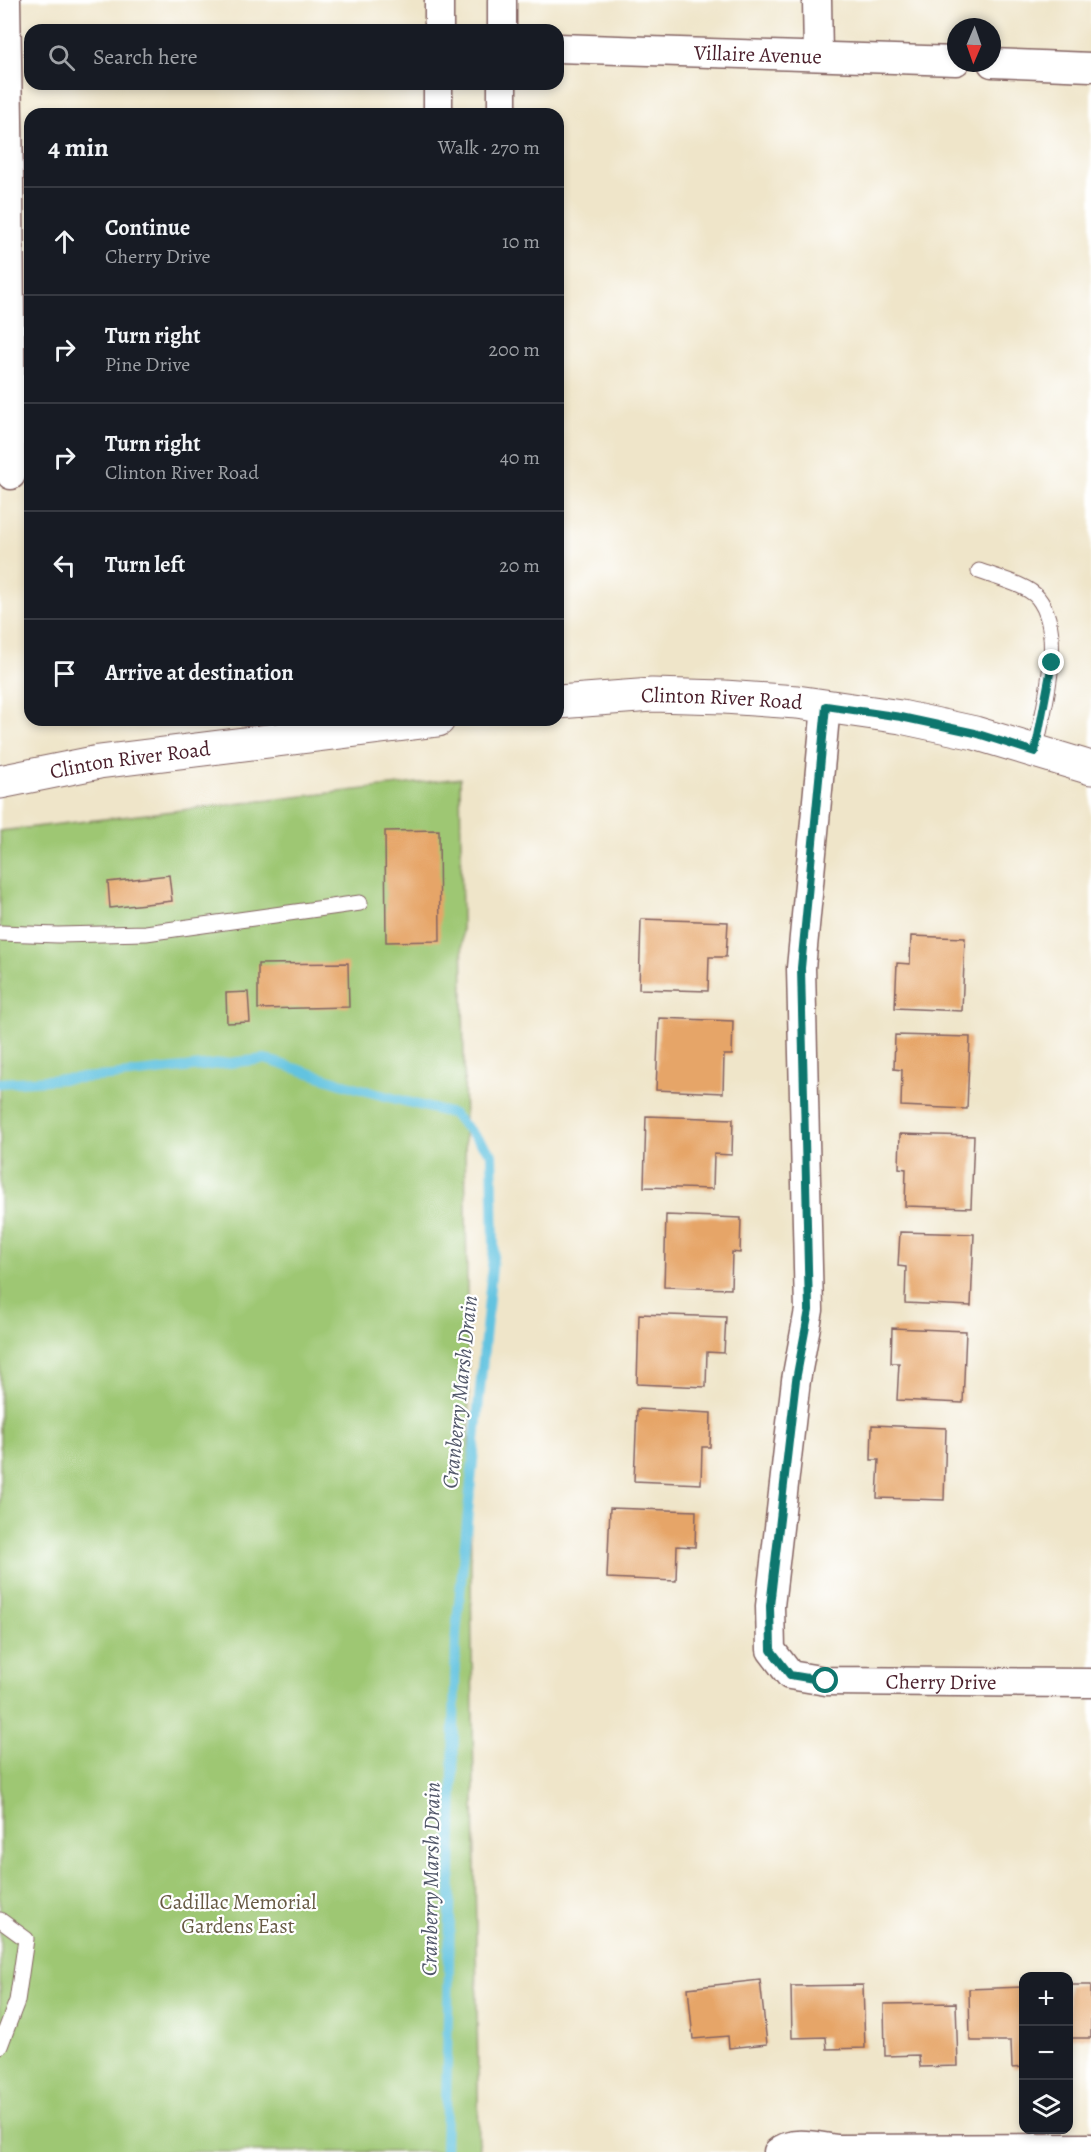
<!DOCTYPE html>
<html lang="en">
<head>
<meta charset="utf-8">
<style>
  body { margin:0; font-family:Alegreya,serif; background:#242831; color:#f1f3f6 }
  .controls { position:absolute; right:18px; bottom:18px; display:grid; overflow:hidden; border-radius:12px; box-shadow:0 3px 9px #0003 }
  .controls button { width:54px; height:54px; display:grid; place-items:center; padding:0; border:0; border-bottom:2px solid #363941; background:#171b24; color:#f1f3f6; font:30px sans-serif }
  .compass { position:absolute; left:947px; top:18px; width:54px; height:54px; border-radius:50%; background:#171b24; box-shadow:0 3px 9px #0003; rotate:182deg }
  .stop { position:absolute; width:18px; height:18px; margin:-14px; border:4px solid #0f766e; border-radius:50%; background:#fff }
  .stop.end { background:#0f766e; border-color:#fff; box-shadow:0 2px 6px #0008 }
  .list { margin:0; padding:0; list-style:none }
  h2 { display:flex; justify-content:space-between; align-items:center; height:78px; margin:0; padding:0 24px; font-size:26px }
  h2 small { font-size:20px; font-weight:400; color:#9ea1a6 }
  .list li { display:grid; grid-template-columns:39px 1fr auto; gap:18px; align-items:center; box-sizing:border-box; height:108px; padding:0 24px; border-top:2px solid #363941 }
  .list b { display:block; font-size:22px; white-space:nowrap }
  .list p { margin:0; font-size:20px; white-space:nowrap; color:#9ea1a6 }
  .list em { font-size:20px; font-style:normal; color:#9ea1a6 }
  .icon { flex:none; width:33px; height:33px; fill:none; stroke:currentColor; stroke-width:2; stroke-linecap:round; stroke-linejoin:round }
  .map { position:relative; flex:none; width:1091px; height:2152px; overflow:hidden }
  .search { position:absolute; background:#171b24; box-shadow:0 3px 9px #0003; left:24px; top:24px; width:540px; height:66px; display:flex; align-items:center; gap:15px; box-sizing:border-box; padding:0 21px; border-radius:18px; color:#9ea1a6; font-size:22px }
  .panel { position:absolute; background:#171b24; box-shadow:0 3px 9px #0003; left:24px; top:108px; width:540px; height:618px; border-radius:18px }
  .map>svg:first-child { display:block }
  .green { fill:#9ec773; stroke:#74734f; stroke-width:1.5 }
  .lines { fill:none; stroke-linecap:round; stroke-linejoin:round }
  .stream { stroke:#62c3e0; stroke-width:10 }
  .building { fill:#e6a568 }
  .service-casing { stroke:#846462; stroke-width:17 }
  .minor-casing { stroke:#846462; stroke-width:31 }
  .tertiary-casing { stroke:#846462; stroke-width:35 }
  .service { stroke:#fff; stroke-width:15 }
  .minor { stroke:#fff; stroke-width:28 }
  .tertiary { stroke:#fff; stroke-width:33 }
  .route { stroke:#0f766e; stroke-width:8 }
  .labels { text-anchor:middle; dominant-baseline:central; stroke-width:4.5; stroke-linejoin:round; paint-order:stroke }
  .street-label { font-size:21px; fill:#4a1f2b; stroke:#fff }
  .park-label { font-size:21px; fill:#675a44; stroke:#fff }
  .water-label { font-size:22px; font-style:italic; fill:#52586a; stroke:#fff }
</style>
</head>
<body>
<div class="map">
<svg width="1091" height="2152" viewBox="0 0 1091 2152">
  <rect width="100%" height="100%" fill="#fff"/>
  <filter id="ink" filterUnits="userSpaceOnUse"><feTurbulence type="fractalNoise" baseFrequency=".0167" numOctaves="2"/><feDisplacementMap in="SourceGraphic" scale="12" xChannelSelector="R" yChannelSelector="G"/><feConvolveMatrix kernelMatrix="1 2 1 2 8 2 1 2 1" color-interpolation-filters="sRGB"/></filter>
  <filter id="wash" filterUnits="userSpaceOnUse"><feTurbulence type="fractalNoise" baseFrequency=".008" numOctaves="4" result="noise"/><feDisplacementMap in="SourceGraphic" scale="24" xChannelSelector="R" yChannelSelector="G"/><feGaussianBlur stdDeviation="1.35" result="paint"/><feColorMatrix in="noise" values="0 0 0 0 0 0 0 0 0 0 0 0 0 0 0 0 0 1.4 0 .05"/><feComposite in="paint" operator="in"/></filter>
  <g filter="url(#wash)">
    <rect width="100%" height="100%" fill="#efe5c9"/>
    <polygon class="green" points="460,778 479,2152 0,2152 0,831"/>
    <g class="lines">
      <polyline class="stream" points="0,1083 111,1076 265,1059 370,1092 453,1114 492,1154 494,1247 456,1634 445,2152"/>
    </g>
    <g id="blocks">
      <g class="building">
        <polygon points="439,830 440,941 386,942 385,831"/>
        <polygon points="169,875 172,901 110,908 108,882"/>
        <polygon points="641,919 728,922 726,957 709,957 708,991 639,989"/>
        <polygon points="911,936 965,938 962,1011 895,1008 897,963 910,964"/>
        <polygon points="348,963 349,1007 258,1009 258,964"/>
        <polygon points="248,992 250,1022 227,1023 226,993"/>
        <polygon points="659,1018 733,1021 732,1055 724,1055 723,1093 656,1090"/>
        <polygon points="895,1035 970,1037 967,1109 901,1106 902,1070 894,1069"/>
        <polygon points="646,1116 733,1119 732,1155 714,1154 713,1189 644,1187"/>
        <polygon points="900,1134 974,1136 971,1208 905,1206 906,1169 899,1168"/>
        <polygon points="666,1215 741,1218 740,1253 732,1252 731,1289 664,1287"/>
        <polygon points="900,1232 974,1234 971,1306 905,1303 906,1267 898,1266"/>
        <polygon points="639,1314 726,1317 724,1353 707,1352 706,1387 637,1384"/>
        <polygon points="892,1328 966,1331 963,1403 897,1400 899,1363 891,1363"/>
        <polygon points="637,1409 711,1413 710,1447 702,1447 701,1484 634,1481"/>
        <polygon points="872,1425 946,1428 944,1500 877,1498 879,1460 871,1460"/>
        <polygon points="610,1508 696,1511 695,1547 677,1546 676,1581 607,1578"/>
        <polygon points="760,1980 767,2044 729,2048 728,2036 693,2039 688,1988"/>
        <polygon points="863,1985 865,2048 827,2049 826,2037 792,2038 791,1986"/>
        <rect x="1068" y="1985" width="23" height="53"/>
        <polygon points="1024,1987 1024,2067 1012,2068 1011,2041 970,2041 969,1989"/>
        <polygon points="956,2003 958,2066 920,2067 919,2055 885,2056 884,2004"/>
      </g>
    </g>
  </g>
  <g filter="url(#ink)">
    <use href="#blocks" fill-opacity="0" stroke="#846462" stroke-width="1.5"/>
    <g class="lines">
      <defs>
        <g id="service">
          <path d="M 979,571 C 995,577 1028,585 1038,598 C 1066,633 1043,711 1035,752"/>
          <polyline points="0,933 58,935 146,933 360,903"/>
          <polyline points="0,1920 26,1939 17,2001 0,2046"/>
        </g>
        <g id="minor">
          <polyline points="6,0 9,182 11,475"/>
          <polyline points="439,0 439,30"/>
          <polyline points="502,0 502,30"/>
          <polyline points="817,0 818,56"/>
          <path id="s1" d="M 558,48 L 956,61"/>
          <polyline points="992,63 1091,67"/>
          <polyline points="438,114 438,84"/>
          <polyline points="502,114 502,84"/>
          <path id="s2" d="M 826,706 L 801,968 L 809,1310 L 796,1380 L 770,1606 L 771,1650 L 790,1675 L 826,1681 L 1091,1683"/>
          <path d="M 778,2152 C 793,2139 819,2147 836,2149 L 1091,2148"/>
        </g>
        <g id="tertiary">
          <path id="s3" d="M 558,702 L 652,695 L 724,697 L 797,702 L 901,717 L 975,733 L 1091,768"/>
          <path id="s4" d="M 0,782 L 99,762 L 438,720"/>
        </g>
      </defs>
      <use href="#service" class="service-casing"/>
      <use href="#minor" class="minor-casing"/>
      <use href="#tertiary" class="tertiary-casing"/>
      <use href="#service" class="service"/>
      <use href="#minor" class="minor"/>
      <use href="#tertiary" class="tertiary"/>
    </g>
  </g>
  <g class="lines" filter="url(#ink)">
    <polyline class="route" points="826,1681 790,1675 771,1650 770,1606 796,1380 809,1310 801,968 826,706 901,717 975,733 1035,752 1052,663"/>
  </g>
  <g class="labels">
    <g class="street-label">
      <text stroke="none"><textPath href="#s1" startOffset="200">Villaire Avenue</textPath></text>
      <text stroke="none"><textPath href="#s3" startOffset="164">Clinton River Road</textPath></text>
      <text stroke="none"><textPath href="#s4" startOffset="132">Clinton River Road</textPath></text>
      <text stroke="none"><textPath href="#s2" startOffset="1131">Cherry Drive</textPath></text>
    </g>
    <g class="park-label">
      <text x="238" y="1902">Cadillac Memorial<tspan x="238" dy="24">Gardens East</tspan></text>
    </g>
    <g class="water-label">
      <text transform="translate(460 1392) rotate(-84)">Cranberry Marsh Drain</text>
      <text transform="translate(431 1879) rotate(-89)">Cranberry Marsh Drain</text>
    </g>
  </g>
</svg>
<div class="controls">
<button>+</button>
<button>−</button>
<button><svg class="icon" aria-label="layers" viewBox="0 0 24 24"><path d="M12 4l9 5-9 5-9-5zM3 14l9 5 9-5"/></svg></button>
</div>
<svg class="compass" viewBox="-18 -18 36 36"><path d="M0-13l5 13h-10z" fill="#e53935"/><path d="M0 13l5-13h-10z" fill="#9ea1a6"/></svg>
<div class="stop" style="left:826px;top:1681px"></div>
<div class="stop end" style="left:1052px;top:663px"></div>
<div class="search"><svg class="icon" aria-label="search" viewBox="0 0 24 24"><circle cx="10" cy="10" r="6"/><path d="M15 15l6 6"/></svg>Search here</div>
<section class="panel">
<h2>4 min<small>Walk · 270 m</small></h2>
<ul class="list">
<li><svg class="icon" aria-label="ahead" viewBox="0 0 24 24"><path d="M12 20V5M6 11l6-6 6 6"/></svg><div><b>Continue</b><p>Cherry Drive</p></div><em>10 m</em></li>
<li><svg class="icon" aria-label="right" viewBox="0 0 24 24"><path d="M7 20v-9h11M14 6l5 5-5 5"/></svg><div><b>Turn right</b><p>Pine Drive</p></div><em>200 m</em></li>
<li><svg class="icon" aria-label="right" viewBox="0 0 24 24"><path d="M7 20v-9h11M14 6l5 5-5 5"/></svg><div><b>Turn right</b><p>Clinton River Road</p></div><em>40 m</em></li>
<li><svg class="icon" aria-label="left" viewBox="0 0 24 24"><path d="M17 20v-9H6M10 6l-5 5 5 5"/></svg><div><b>Turn left</b></div><em>20 m</em></li>
<li><svg class="icon" aria-label="arrive" viewBox="0 0 24 24"><path d="M6 21V4h12l-3 4 3 4H6"/></svg><div><b>Arrive at destination</b></div></li>
</ul>
</section>
</div>
</body>
</html>
